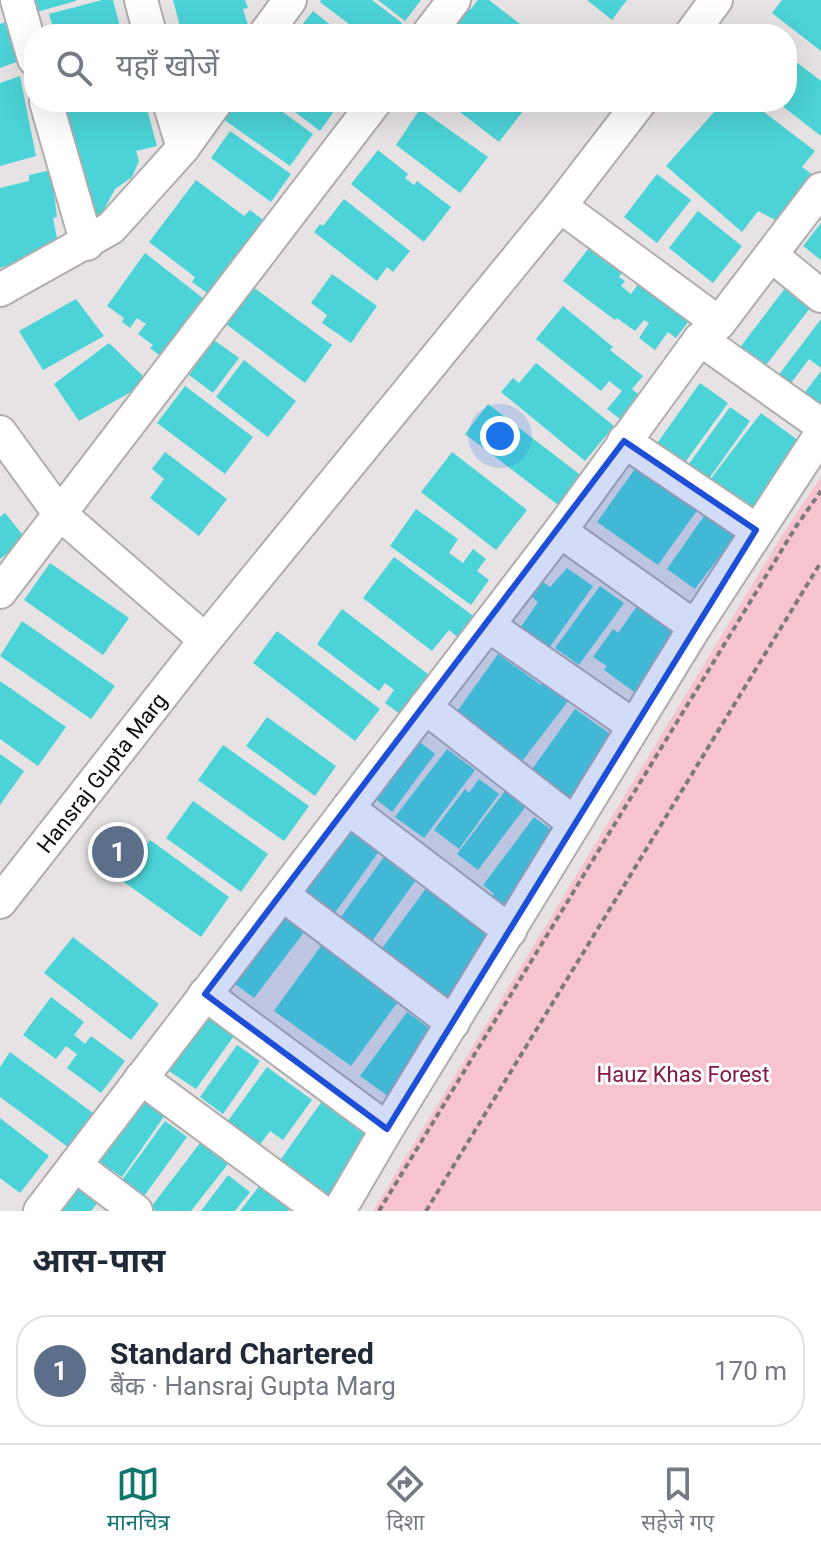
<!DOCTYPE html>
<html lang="hi">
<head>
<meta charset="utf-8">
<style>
  body { margin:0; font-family:Roboto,"Noto Sans Devanagari",sans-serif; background:#f6f6f7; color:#1f2937 }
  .you { position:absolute; left:500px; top:436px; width:28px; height:28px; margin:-20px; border:6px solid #fff; border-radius:50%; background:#1a73e8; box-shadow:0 0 0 12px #1a73e833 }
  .badge { display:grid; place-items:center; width:52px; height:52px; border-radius:50%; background:#0f766e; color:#fff; font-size:26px; font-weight:700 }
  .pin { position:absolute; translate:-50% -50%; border:4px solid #fff; box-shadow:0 2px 8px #0006 }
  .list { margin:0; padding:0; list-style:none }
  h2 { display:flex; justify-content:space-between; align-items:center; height:104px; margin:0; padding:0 32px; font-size:34px }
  h2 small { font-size:26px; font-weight:400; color:#747a83 }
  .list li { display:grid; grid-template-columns:52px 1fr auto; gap:24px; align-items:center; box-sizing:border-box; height:112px; margin:0 16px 16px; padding:0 16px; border:2px solid #e0e1e3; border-radius:32px }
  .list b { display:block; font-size:30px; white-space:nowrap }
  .list p { margin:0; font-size:26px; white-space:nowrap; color:#747a83 }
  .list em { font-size:26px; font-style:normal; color:#747a83 }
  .icon { flex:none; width:44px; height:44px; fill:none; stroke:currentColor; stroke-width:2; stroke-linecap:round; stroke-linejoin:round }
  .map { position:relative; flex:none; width:821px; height:1211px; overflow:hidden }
  .search { position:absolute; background:#fff; box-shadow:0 8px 32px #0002; left:24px; right:24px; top:24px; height:88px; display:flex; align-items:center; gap:20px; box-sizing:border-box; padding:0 28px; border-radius:32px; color:#747a83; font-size:30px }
  .sheet { height:232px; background:#fff }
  nav { display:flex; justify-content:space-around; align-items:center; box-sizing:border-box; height:112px; border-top:2px solid #e0e1e3; background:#fff; font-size:22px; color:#747a83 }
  nav a { display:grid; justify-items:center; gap:4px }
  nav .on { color:#0f766e }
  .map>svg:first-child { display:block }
  .green { fill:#f7c3ce }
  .building { fill:#4bd3d7; fill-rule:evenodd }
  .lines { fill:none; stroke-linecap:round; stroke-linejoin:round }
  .minor-casing { stroke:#b1adae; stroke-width:36 }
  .path { stroke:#7d7a7b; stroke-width:4; stroke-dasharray:6 4; stroke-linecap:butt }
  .minor { stroke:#fff; stroke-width:32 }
  .marked { fill:#1d4ed8; fill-opacity:0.2; stroke:#1d4ed8; stroke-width:6; stroke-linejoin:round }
  .labels { text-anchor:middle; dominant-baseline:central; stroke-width:6; stroke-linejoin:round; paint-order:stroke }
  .street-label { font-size:22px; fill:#0d0c0c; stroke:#fff }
  .park-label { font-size:22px; fill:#861841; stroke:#fff }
</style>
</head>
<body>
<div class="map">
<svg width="821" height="1211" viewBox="0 0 821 1211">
  <rect width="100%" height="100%" fill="#e7e3e4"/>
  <polygon class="green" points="821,477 821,1211 373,1211 786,529"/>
  <g class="building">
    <polygon points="30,0 76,0 76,1 33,13"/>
    <polygon points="102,0 113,0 122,34 47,34 54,31 49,14"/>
    <polygon points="173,0 245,0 248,8 243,9 249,28 241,30 242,34 182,34"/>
    <polygon points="321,0 372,0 402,23 394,34 362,34 320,2"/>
    <polygon points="378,0 421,0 405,21"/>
    <polygon points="478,0 489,0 533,34 461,34 450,25 465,5 470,10"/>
    <polygon points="587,0 627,0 612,20"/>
    <polygon points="782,0 821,0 821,51 772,13"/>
    <polygon points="313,11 342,34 295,34"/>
    <polygon points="11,20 25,59 0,68 0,24"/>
    <polygon points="787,55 821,81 821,136 777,102 787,102"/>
    <polygon points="20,76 36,156 0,166 0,83"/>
    <polygon points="145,102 157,146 136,151 139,161 132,177 115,189 101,215 88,217 68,142 63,103"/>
    <polygon points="235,102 269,102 313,134 290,166 223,119"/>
    <polygon points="282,102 330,102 337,107 320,131"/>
    <polygon points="447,102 530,102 499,142"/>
    <polygon points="723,102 751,102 815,151 802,167 820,180 779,222 758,211 742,232 666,166"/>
    <polygon points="420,109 488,157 460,193 396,145"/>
    <polygon points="230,131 291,174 271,202 211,158"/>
    <polygon points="378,150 408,174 405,178 414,185 417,181 451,207 424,242 351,184"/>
    <polygon points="51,170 57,217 53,218 59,248 0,268 0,188 29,181 29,175"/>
    <polygon points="657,174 691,200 657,243 624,217"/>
    <polygon points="196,180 244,216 250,210 270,225 214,294 209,290 207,293 192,282 195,277 149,242"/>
    <polygon points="344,199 410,251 393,272 387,267 377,281 314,232 320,224 323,226"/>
    <polygon points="698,211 742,246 713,283 669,248"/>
    <polygon points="821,223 821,260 803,246"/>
    <path d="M 592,244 L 691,318 L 676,338 L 668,332 L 655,350 L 639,338 L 649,323 L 644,320 L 635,331 L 617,318 L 615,320 L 563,281 ZM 623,271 L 639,283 L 631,294 L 621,286 L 625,281 L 619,277 Z"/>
    <polygon points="145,253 204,299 182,326 188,330 159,355 150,348 153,345 138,334 146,324 137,318 130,328 122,322 124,318 107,306"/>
    <polygon points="332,274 377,306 351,343 322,323 327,315 311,303"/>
    <polygon points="792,279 817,299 763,369 738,350"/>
    <polygon points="249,284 332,345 305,383 222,321"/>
    <polygon points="76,299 104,336 43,370 19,331"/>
    <polygon points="563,306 613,347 610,350 643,376 632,389 643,398 624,422 607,409 622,391 609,381 601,391 536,339"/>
    <polygon points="821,319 821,368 809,359 786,390 774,381"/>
    <polygon points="214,340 239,358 213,393 189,375"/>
    <polygon points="109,343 149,382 79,421 54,384"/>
    <polygon points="244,360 296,401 268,437 216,397"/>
    <polygon points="536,363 614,426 585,461 501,392 513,378 519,383"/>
    <polygon points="821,371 821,411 802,396"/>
    <polygon points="700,383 728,403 681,468 653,449"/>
    <polygon points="185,386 253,437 225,474 157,423"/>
    <polygon points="488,404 583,477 561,507 465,434"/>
    <polygon points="730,407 750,421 703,487 683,472"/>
    <polygon points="761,413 803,444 750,512 709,481"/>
    <polygon points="165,452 227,499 199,536 150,498 164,479 152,469"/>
    <polygon points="452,452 527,510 496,550 421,492"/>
    <polygon points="642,459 703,502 658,565 597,522"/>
    <polygon points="711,506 739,531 695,589 667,569"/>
    <polygon points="416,509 458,539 449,553 463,563 473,549 486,559 477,571 489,580 471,605 390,546"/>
    <polygon points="5,513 26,539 0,559 0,517"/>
    <polygon points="394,557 476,618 460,639 449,630 432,651 363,598"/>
    <polygon points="50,563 129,618 103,655 24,600"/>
    <polygon points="567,568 593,586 547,651 518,631 538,602 532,597 543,582 550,587"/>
    <polygon points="600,586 624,603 579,665 555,648"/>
    <polygon points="637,606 686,641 644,699 604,670 607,666 593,657 613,629 618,633"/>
    <polygon points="342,609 433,678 404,717 385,703 394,690 385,683 379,691 317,644"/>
    <polygon points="22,621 115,686 91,719 0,656"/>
    <polygon points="277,631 380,709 355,741 253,663"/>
    <polygon points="498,654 541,685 546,678 572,696 520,764 453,717"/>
    <polygon points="0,681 66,727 38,766 0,739"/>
    <polygon points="575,709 620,741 575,804 530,772"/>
    <polygon points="267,717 336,766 315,796 246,746"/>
    <polygon points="420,742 435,754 392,812 377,800"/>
    <polygon points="223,745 309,806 284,841 198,780"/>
    <polygon points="447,749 475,770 424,838 395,817"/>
    <polygon points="0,754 24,771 0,805"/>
    <polygon points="479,779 499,794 459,849 434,830 465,789 469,793"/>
    <polygon points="505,791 526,806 478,870 457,854"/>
    <polygon points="193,801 268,854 241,892 166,838"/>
    <polygon points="534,817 557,834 502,908 490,899 494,894 483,885"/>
    <polygon points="349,823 382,847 332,917 299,893"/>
    <polygon points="150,840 229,897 201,937 121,880"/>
    <polygon points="389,850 421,873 370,944 338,921"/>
    <polygon points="427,887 496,939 449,1002 380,951"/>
    <polygon points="282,913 305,931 254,998 231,981"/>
    <polygon points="73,937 159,1004 131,1040 44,973"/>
    <polygon points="323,943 400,999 351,1066 274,1011"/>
    <polygon points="51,997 84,1022 74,1035 85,1044 91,1036 125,1061 101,1093 67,1068 77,1054 66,1046 56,1059 23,1035"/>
    <polygon points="206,1012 236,1033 196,1089 166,1069"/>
    <polygon points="407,1012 436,1033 389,1097 360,1076"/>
    <polygon points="237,1045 260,1061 223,1114 200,1097"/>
    <polygon points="10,1052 93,1113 68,1147 0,1097 0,1067"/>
    <polygon points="267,1067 312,1100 283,1140 270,1131 259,1146 227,1122"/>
    <polygon points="141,1098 165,1115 122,1177 97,1160"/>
    <polygon points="322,1101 373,1137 330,1198 279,1162"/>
    <polygon points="0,1118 49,1156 20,1193 0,1178"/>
    <polygon points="165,1121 187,1137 144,1196 122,1180"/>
    <polygon points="207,1134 235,1155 191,1211 156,1211 151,1207"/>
    <polygon points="228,1175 250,1192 235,1211 201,1211"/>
    <polygon points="77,1177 103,1196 91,1211 51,1211"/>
    <polygon points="263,1181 293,1204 288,1211 240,1211"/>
  </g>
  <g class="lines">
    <defs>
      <g id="minor">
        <polyline points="17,0 34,59"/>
        <polyline points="141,0 150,34"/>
        <polyline points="265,34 290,0"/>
        <polyline points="428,34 454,0"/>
        <polyline points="691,34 716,0"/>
        <polyline points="46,102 87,244"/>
        <polyline points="169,102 183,148"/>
        <polyline points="560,206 719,323"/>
        <polyline points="771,255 821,296"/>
        <polyline points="0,290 111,228 183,148 216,102"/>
        <polyline points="700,339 821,425"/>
        <polyline points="0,432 59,513 195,631 203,643"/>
        <polyline points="624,441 756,530"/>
        <polyline points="560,531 695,627"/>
        <polyline points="0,592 375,102"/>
        <polyline points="488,625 634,726"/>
        <polyline points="425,707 574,823"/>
        <polyline points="348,808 510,931"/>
        <polyline points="283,895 453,1023"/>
        <polyline points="0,902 203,643 560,206 640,102"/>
        <polyline points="205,994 387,1129"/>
        <polyline points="141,1078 321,1211"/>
        <polyline points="75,1165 136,1211"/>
        <polyline points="40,1211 560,531 700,339 719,323 821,189"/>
        <polyline points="339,1211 387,1129 695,627 821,434"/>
      </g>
    </defs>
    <use href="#minor" class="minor-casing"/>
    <g class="path">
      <polyline points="379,1211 797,525 821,491"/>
      <polyline points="426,1211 821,562"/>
    </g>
    <use href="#minor" class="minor"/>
  </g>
  <path class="marked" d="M 624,441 L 756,530 L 387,1129 L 205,994 Z"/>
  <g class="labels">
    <g class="street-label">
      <text transform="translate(102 773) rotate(-52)">Hansraj Gupta Marg</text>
    </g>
    <g class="park-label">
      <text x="683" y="1074">Hauz Khas Forest</text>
    </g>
  </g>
</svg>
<div class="you"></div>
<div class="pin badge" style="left:118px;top:852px;background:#5c6f8a">1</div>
<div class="search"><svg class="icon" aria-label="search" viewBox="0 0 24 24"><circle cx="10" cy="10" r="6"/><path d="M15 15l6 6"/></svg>यहाँ खोजें</div>
</div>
<section class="sheet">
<h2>आस-पास<small></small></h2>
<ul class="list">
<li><span class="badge" style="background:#5c6f8a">1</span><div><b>Standard Chartered</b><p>बैंक · Hansraj Gupta Marg</p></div><em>170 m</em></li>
</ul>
</section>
<nav>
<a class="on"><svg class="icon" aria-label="map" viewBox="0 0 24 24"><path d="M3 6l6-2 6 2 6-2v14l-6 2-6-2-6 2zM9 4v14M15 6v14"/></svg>मानचित्र</a>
<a><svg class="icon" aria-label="directions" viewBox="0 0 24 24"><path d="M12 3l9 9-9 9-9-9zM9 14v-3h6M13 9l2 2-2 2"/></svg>दिशा</a>
<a><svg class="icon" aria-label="saved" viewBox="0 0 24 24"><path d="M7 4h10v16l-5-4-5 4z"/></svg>सहेजे गए</a>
</nav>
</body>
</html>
